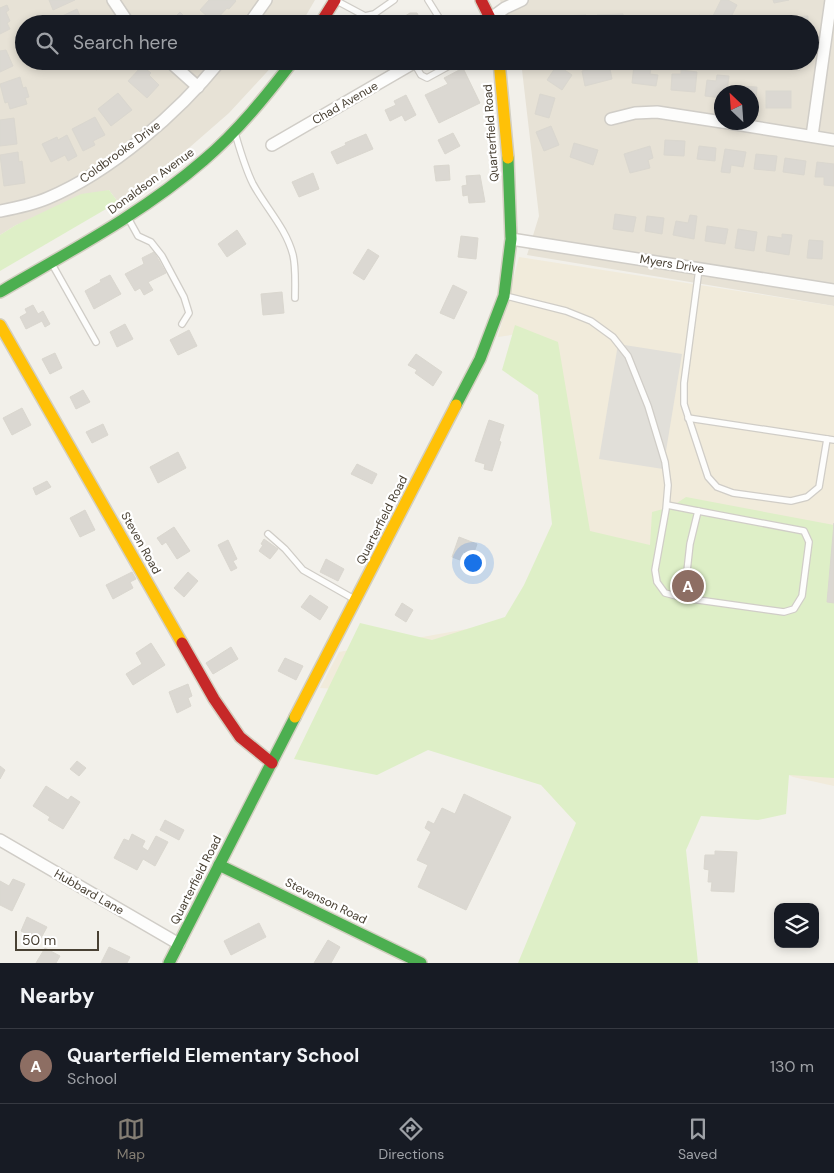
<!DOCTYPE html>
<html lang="en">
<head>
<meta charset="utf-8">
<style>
  body { margin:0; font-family:"DM Sans",sans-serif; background:#20242c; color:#f1f3f6 }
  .controls { position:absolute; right:15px; bottom:15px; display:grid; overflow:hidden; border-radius:10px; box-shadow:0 2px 8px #0003 }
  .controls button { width:45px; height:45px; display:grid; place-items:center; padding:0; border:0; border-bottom:1px solid #363941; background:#171b24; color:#f1f3f6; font:25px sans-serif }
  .compass { position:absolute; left:714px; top:85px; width:45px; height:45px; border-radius:50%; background:#171b24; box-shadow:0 2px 8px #0003; rotate:335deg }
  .scale { position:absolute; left:15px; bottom:12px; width:84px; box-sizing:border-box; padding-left:5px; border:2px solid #494134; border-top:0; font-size:14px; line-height:18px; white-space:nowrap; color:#494134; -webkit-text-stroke:4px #fff; paint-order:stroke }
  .you { position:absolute; left:472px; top:562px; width:18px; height:18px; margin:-12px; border:4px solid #fff; border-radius:50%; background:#1a73e8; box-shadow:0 0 0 8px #1a73e833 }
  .badge { display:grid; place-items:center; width:32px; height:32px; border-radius:50%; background:#847e74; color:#fff; font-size:16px; font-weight:700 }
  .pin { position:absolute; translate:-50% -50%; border:2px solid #fff; box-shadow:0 1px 5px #0006 }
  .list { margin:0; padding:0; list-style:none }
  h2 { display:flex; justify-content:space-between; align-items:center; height:65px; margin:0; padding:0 20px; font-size:21px }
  h2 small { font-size:16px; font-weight:400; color:#9ea1a6 }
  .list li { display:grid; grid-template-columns:32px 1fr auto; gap:15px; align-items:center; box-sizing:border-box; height:75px; padding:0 20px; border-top:1px solid #363941 }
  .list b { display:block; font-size:19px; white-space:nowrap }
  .list p { margin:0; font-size:16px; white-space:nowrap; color:#9ea1a6 }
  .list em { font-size:16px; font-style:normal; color:#9ea1a6 }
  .icon { flex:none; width:28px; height:28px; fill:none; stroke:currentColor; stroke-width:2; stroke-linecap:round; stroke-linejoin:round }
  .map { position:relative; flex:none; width:834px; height:963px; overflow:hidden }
  .search { position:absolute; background:#171b24; box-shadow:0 2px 8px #0003; left:15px; right:15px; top:15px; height:55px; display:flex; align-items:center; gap:12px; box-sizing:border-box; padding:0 18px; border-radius:28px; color:#9ea1a6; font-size:19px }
  .sheet { height:140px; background:#171b24 }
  nav { display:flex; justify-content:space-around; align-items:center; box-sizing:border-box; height:70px; border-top:1px solid #363941; background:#171b24; font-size:14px; color:#9ea1a6 }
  nav a { display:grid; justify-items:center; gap:2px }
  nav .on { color:#847e74 }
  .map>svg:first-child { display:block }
  .residential { fill:#e7e2d6; fill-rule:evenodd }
  .education { fill:#f1ebdb }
  .green { fill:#deefc7 }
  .parking { fill:#e1dfd9 }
  .building { fill:#dbd8d2; stroke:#dad7cf }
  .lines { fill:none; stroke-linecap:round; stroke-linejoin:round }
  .lane-casing { stroke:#d0cdc7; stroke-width:8 }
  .street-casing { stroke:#d0cdc7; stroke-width:14 }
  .fast-casing { stroke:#d3cfc1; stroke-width:14 }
  .slow-casing { stroke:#d3cfc1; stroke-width:14 }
  .jam-casing { stroke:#d3cfc1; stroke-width:14 }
  .lane { stroke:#fdfdfc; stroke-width:5.5 }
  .street { stroke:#fdfdfc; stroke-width:11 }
  .fast { stroke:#4caf50; stroke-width:11 }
  .slow { stroke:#ffc107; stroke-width:11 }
  .jam { stroke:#c62828; stroke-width:11 }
  .labels { text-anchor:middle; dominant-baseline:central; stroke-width:4.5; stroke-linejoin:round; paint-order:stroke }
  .street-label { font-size:12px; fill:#494134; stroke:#fff }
</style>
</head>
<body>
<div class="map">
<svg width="834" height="963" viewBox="0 0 834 963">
  <rect width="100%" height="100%" fill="#f2f0ea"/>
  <g class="residential">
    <polygon points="0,0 315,0 301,24 24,24 24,61 277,61 229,113 182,154 118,202 109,190 16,225 0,235"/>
    <path d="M 500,0 L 834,0 L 834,306 L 527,255 L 539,216 L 522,70 L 519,61 L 810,61 L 810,24 L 508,24 ZM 722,92 L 752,92 L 752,122 L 722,122 Z"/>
  </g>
  <polygon class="education" points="519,257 834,306 834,786 793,777 683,723 582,703 320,688 339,652 523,619 560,553 530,332 498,337"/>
  <g class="green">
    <polygon points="109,190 118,202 0,271 0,235 16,225 81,194"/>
    <polygon points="515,325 558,342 590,531 650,545 652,512 671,507 686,497 834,525 834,778 789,775 786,814 758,820 701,816 686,850 698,963 518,963 576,823 541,785 428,750 377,775 294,759 360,623 432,640 505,617 524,585 552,524 538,395 502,370"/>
  </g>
  <polygon class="parking" points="618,344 682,354 663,469 599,459"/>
  <g class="building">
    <polygon points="49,0 75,0 53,10"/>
    <polygon points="209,0 235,0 236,1 229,9 227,8 214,22 200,10"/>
    <polygon points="721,0 728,0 737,5 728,23 713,16"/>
    <polygon points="773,0 789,0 774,3"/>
    <polygon points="7,5 9,10 6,12 10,21 7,23 10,29 0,34 0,8"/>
    <polygon points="77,9 83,23 85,22 86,24 60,24 58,18"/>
    <polygon points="180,12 192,24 168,24"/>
    <polygon points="410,13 417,13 423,24 396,24 397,21"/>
    <polygon points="623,14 624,24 597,24 597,15"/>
    <polygon points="586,15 586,24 562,24 562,16"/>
    <polygon points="700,15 704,24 681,24"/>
    <polygon points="808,16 808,24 792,24 792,17"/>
    <polygon points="6,50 13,66 0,72 0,51"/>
    <polygon points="91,61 109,61 96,70"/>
    <polygon points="783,61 801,61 800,70 782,68"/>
    <polygon points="609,64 612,79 585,86 582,71"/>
    <polygon points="557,65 572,75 562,90 547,80"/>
    <polygon points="634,65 651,68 650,74 658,75 656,86 632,83"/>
    <polygon points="142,66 151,73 149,75 159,85 147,98 128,81"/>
    <polygon points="463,68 480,103 439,123 425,95 448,84 444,78"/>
    <polygon points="681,70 697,72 695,92 671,90 672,74 681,74"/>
    <polygon points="717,75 729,76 727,92 722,92 722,98 705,96 707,80 716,81"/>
    <polygon points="20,77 23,88 26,87 29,97 25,98 27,104 10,109 8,102 5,103 0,84"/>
    <polygon points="737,86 757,87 756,102 752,102 752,92 736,92"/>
    <rect x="766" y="91" width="25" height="17"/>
    <polygon points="118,93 132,110 111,126 98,109"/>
    <polygon points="540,94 555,98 549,118 535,114"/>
    <polygon points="406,95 416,115 405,121 402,115 390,121 385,110 396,105 394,101"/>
    <polygon points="95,117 105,135 93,141 95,145 83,151 72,129"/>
    <polygon points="14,118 17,144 0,146 0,120"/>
    <polygon points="551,126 559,145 544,151 536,132"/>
    <polygon points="453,133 460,146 445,154 438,140"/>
    <polygon points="366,134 373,149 337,164 331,152 346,145 345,143"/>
    <polygon points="67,135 77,156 68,161 65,155 51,162 42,144 57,137 58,140"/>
    <polygon points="665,140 685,141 684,156 664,155"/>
    <polygon points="574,143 598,150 593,165 570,157"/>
    <polygon points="650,146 653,158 648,160 650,168 630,173 624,154"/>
    <polygon points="699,146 716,148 715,161 697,159"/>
    <polygon points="725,149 746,152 743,167 731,165 730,173 721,172"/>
    <polygon points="18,152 19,162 22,161 25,183 4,186 0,155"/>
    <polygon points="756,154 777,156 775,171 754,169"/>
    <polygon points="785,158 806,161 804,175 783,172"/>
    <polygon points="817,162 834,164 834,186 824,185 824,177 815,177"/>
    <polygon points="449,165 450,180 436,181 434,166"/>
    <polygon points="313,173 319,189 299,197 292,182"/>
    <polygon points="480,175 485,202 469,203 468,195 463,196 462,186 467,185 466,176"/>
    <polygon points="615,214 636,217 633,232 613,229"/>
    <polygon points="690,215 697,216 694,239 673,235 676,221 688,223"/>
    <polygon points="647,216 664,218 662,234 645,231"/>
    <polygon points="707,226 728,229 725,244 705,241"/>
    <polygon points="738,229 757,232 754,251 735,248"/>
    <polygon points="237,230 246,244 227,257 218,244"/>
    <polygon points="782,234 792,235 789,255 766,251 768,236 782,238"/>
    <polygon points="461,236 478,238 476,259 458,257"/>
    <polygon points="809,240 823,241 822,259 807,258"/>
    <polygon points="368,249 379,256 364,280 353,273"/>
    <polygon points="154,252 166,273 148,282 153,290 144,295 140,288 135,291 125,274 144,264 142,258"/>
    <polygon points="110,275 121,294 94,309 85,291 101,282 100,280"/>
    <polygon points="453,285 467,292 454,319 440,313"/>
    <polygon points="282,292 284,313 263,315 261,294"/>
    <polygon points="33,305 38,314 43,311 50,324 45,327 42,321 26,329 20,317 27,313 25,309"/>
    <polygon points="125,324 133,339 117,347 110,332"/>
    <polygon points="189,330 197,346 178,355 170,340"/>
    <polygon points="55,353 62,368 50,374 42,359"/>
    <polygon points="416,354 442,372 433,386 415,373 417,370 408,365"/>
    <polygon points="83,390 90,402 76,409 70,397"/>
    <polygon points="22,408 31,425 12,435 3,418"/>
    <polygon points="489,420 504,425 499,441 501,442 492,471 484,469 485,464 475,461"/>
    <polygon points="103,424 108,435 92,443 86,432"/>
    <polygon points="178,452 186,468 158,483 150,467"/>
    <polygon points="357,464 377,474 372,484 351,474"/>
    <polygon points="47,481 51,487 36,495 33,488"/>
    <polygon points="85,510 95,530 80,537 70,518"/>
    <polygon points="834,523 834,603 827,602"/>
    <polygon points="174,527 190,551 177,559 166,542 162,545 157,538"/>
    <polygon points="459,537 477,544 473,555 463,552 460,560 452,557"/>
    <polygon points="264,539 278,549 270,559 259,551 263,545 261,544"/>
    <polygon points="228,540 237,559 233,561 237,568 231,571 218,545"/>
    <polygon points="326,559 344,569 338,581 320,572"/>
    <polygon points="132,572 136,579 130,582 133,588 113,599 106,585"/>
    <polygon points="188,572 198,581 184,597 174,588"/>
    <polygon points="310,595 328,607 320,620 301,607"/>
    <polygon points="402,603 413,610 406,622 395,615"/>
    <polygon points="151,643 165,665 133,685 126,674 142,664 136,653"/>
    <polygon points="231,647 238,659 213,674 206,663"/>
    <polygon points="285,658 303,666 296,680 278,671"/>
    <polygon points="188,684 192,696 188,698 191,706 177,713 169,692"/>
    <polygon points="77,761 86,768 79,776 70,769"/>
    <polygon points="0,766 5,770 0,779"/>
    <polygon points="46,786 68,800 71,796 80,802 63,829 48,820 50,817 33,806"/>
    <polygon points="464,794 511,817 466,910 418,887 428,865 417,860 431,832 425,828 428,821 434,824 442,808 455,814"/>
    <polygon points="165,820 184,830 179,840 160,830"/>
    <polygon points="132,834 145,841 142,847 148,851 156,836 168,842 155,866 143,859 137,870 114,858 124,839 129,841"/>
    <polygon points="715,851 737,852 734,892 711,891 712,882 708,882 709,870 704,869 705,855 715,855"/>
    <polygon points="13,879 25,884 12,911 0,905 0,881 9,886"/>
    <polygon points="27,917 47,927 40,940 21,931"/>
    <polygon points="259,923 266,937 231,955 224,941"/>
    <polygon points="328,940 340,947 331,963 314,963"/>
    <polygon points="109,947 130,957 127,963 101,963"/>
    <polygon points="45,948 60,956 56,963 36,963"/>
  </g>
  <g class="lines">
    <defs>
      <g id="lane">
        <polyline points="428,0 443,24"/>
        <polyline points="337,1 365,16 374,14 394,0"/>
        <polyline points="472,61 476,64 496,61"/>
        <polyline points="414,63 421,75 427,78 458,61"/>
        <path d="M 235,133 C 240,150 245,168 253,184 C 266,208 286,228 293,255 C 296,268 295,284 295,298"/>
        <polyline points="128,218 138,236 151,242 162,256 184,297 189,313 182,324"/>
        <polyline points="52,264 96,342"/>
        <polyline points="699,269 684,383 684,404 708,477 717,487 733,493 791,501 807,497 819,487 827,439"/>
        <polyline points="506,296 566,311 591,321 613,337 628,356 648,406 665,462 668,485 666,509 655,570 657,582 665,593 684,598"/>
        <polyline points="688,418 834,440"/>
        <polyline points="667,505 698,511"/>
        <polygon points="698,511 804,531 809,542 802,596 794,609 784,612 684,598 690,544"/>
        <polyline points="268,534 285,549 303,570 354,599"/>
      </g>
      <g id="street">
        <polyline points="113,0 129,24"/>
        <polyline points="249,24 266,0"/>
        <polyline points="483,24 505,8 522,0"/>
        <polyline points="169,61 198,87"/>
        <polyline points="611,119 635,113 657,112 722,122"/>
        <polyline points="723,122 834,140"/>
        <polyline points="812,136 831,0"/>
        <polyline points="272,145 417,61"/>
        <path d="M 0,211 C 16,208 32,205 48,198 C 110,172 178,113 220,61"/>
        <polyline points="511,239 834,290"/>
        <polyline points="0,840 179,944"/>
      </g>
      <g id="fast">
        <path d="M 0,292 C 70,251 143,213 204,160 C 238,131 266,96 293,61"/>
        <polyline points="456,405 480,359 504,296 511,239 508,158"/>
        <polyline points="219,865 421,963"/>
        <polyline points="169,963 295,717"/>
      </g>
      <g id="slow">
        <polyline points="499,61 508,158"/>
        <polyline points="0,325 182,643"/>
        <polyline points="295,717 456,405"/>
      </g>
      <g id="jam">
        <polyline points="481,0 493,24"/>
        <polyline points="320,24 335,0"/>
        <polyline points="182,643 214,699 240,737 272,763"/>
      </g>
    </defs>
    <use href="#lane" class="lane-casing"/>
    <use href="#street" class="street-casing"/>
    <use href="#fast" class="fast-casing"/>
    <use href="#slow" class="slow-casing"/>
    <use href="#jam" class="jam-casing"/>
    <use href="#lane" class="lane"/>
    <use href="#street" class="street"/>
    <use href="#fast" class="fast"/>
    <use href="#slow" class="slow"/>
    <use href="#jam" class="jam"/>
  </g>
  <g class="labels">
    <g class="street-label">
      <text transform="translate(345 103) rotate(-30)">Chad Avenue</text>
      <text transform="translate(491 133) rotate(-94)">Quarterfield Road</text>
      <text transform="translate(120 152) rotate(-36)">Coldbrooke Drive</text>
      <text transform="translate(151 181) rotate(-36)">Donaldson Avenue</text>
      <text transform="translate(672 264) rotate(9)">Myers Drive</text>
      <text transform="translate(382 520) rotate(-63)">Quarterfield Road</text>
      <text transform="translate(141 543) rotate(61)">Steven Road</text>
      <text transform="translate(196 880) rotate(-63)">Quarterfield Road</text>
      <text transform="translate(89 892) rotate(30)">Hubbard Lane</text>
      <text transform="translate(326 901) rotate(26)">Stevenson Road</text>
    </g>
  </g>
</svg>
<div class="controls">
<button><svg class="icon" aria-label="layers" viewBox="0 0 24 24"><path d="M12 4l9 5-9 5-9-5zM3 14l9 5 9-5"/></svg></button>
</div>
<svg class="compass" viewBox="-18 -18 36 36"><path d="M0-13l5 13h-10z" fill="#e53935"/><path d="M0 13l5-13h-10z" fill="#9ea1a6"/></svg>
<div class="scale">50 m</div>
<div class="you"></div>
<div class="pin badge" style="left:688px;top:586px;background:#8d6e63">A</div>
<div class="search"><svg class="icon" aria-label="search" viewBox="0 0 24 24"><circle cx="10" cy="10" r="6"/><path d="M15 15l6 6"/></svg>Search here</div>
</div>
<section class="sheet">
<h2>Nearby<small></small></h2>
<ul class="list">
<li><span class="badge" style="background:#8d6e63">A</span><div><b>Quarterfield Elementary School</b><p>School</p></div><em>130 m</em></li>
</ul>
</section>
<nav>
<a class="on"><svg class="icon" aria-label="map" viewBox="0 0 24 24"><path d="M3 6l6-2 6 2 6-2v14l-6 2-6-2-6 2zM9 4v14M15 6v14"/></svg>Map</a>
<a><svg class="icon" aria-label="directions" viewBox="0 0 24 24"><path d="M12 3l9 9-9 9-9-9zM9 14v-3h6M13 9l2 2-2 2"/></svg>Directions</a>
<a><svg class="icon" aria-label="saved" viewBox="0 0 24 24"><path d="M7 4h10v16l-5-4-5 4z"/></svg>Saved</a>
</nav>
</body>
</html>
